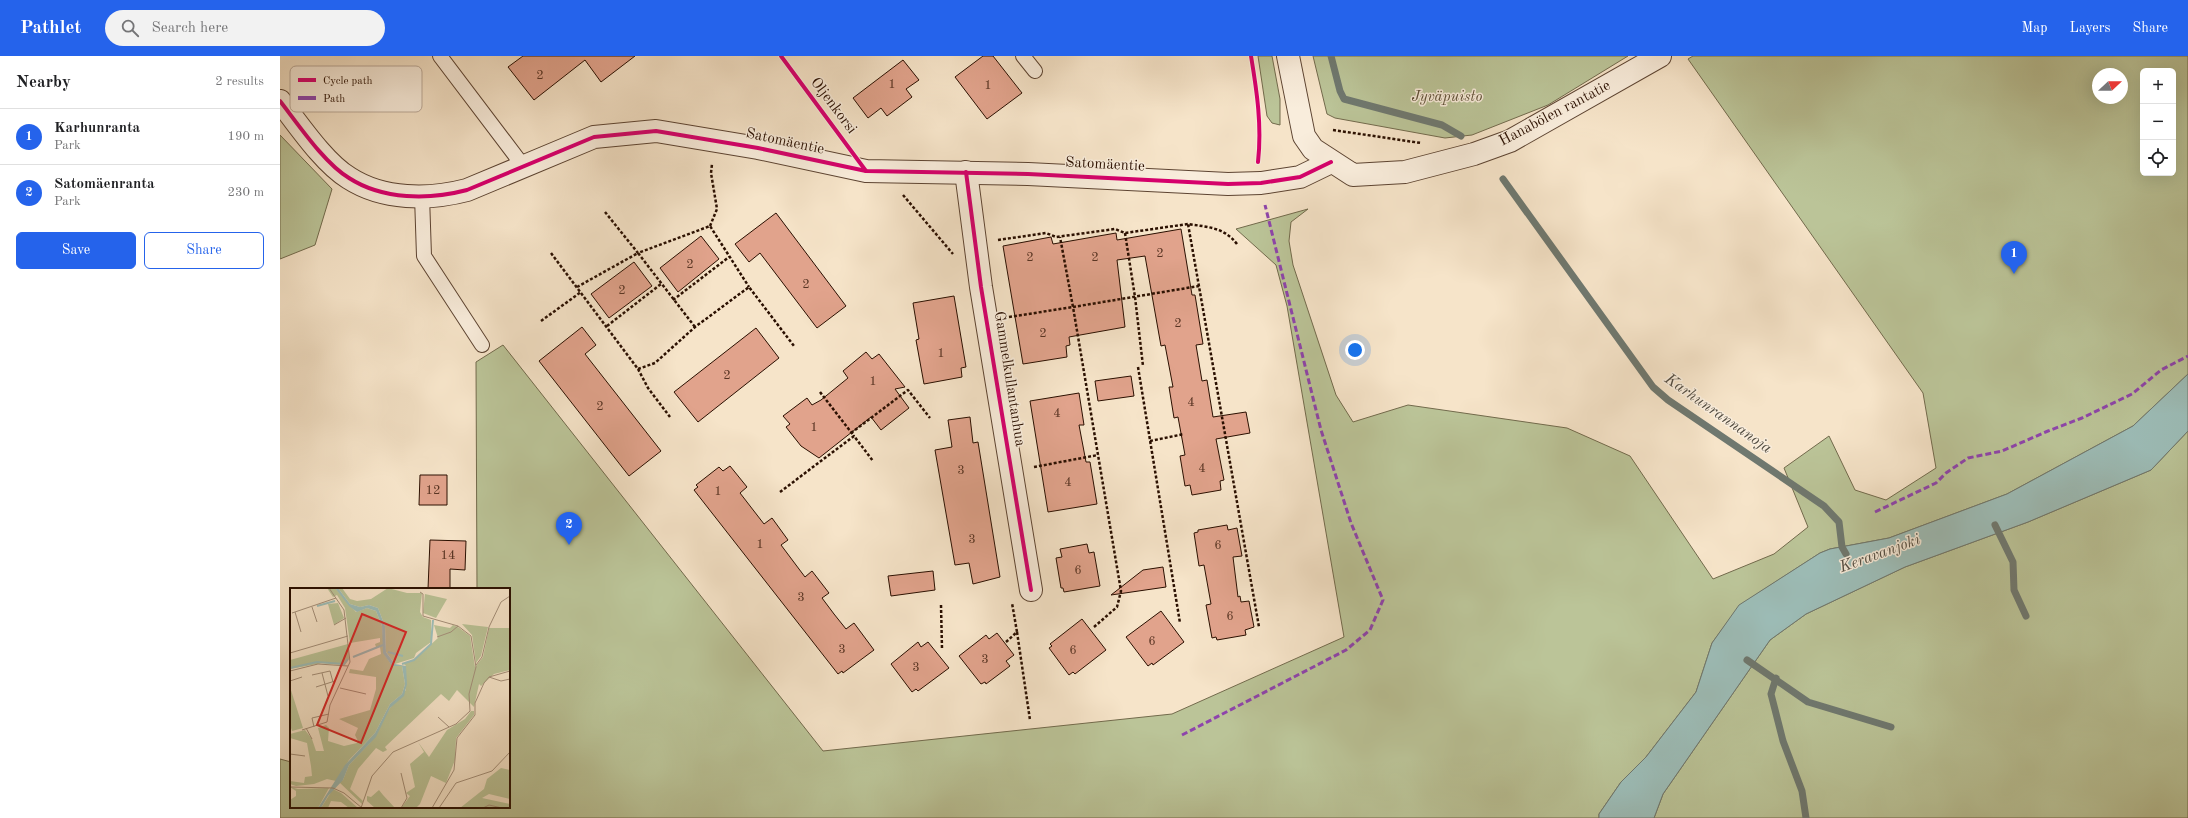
<!DOCTYPE html>
<html lang="en">
<head>
<meta charset="utf-8">
<style>
  body { margin:0; font-family:"Old Standard TT",serif; background:#f2f2f2; color:#202124 }
  .controls { position:absolute; right:12px; top:12px; display:grid; overflow:hidden; border-radius:6px; box-shadow:0 4px 16px #0002 }
  .controls button { width:36px; height:36px; display:grid; place-items:center; padding:0; border:0; border-bottom:1px solid #e0e0e0; background:#fff; color:#202124; font:20px sans-serif }
  .compass { position:absolute; left:1812px; top:12px; width:36px; height:36px; border-radius:50%; background:#fff; box-shadow:0 4px 16px #0002; rotate:68deg }
  .you { position:absolute; left:1075px; top:294px; width:14px; height:14px; margin:-10px; border:3px solid #fff; border-radius:50%; background:#1a73e8; box-shadow:0 0 0 6px #1a73e833 }
  .badge { display:grid; place-items:center; width:26px; height:26px; border-radius:50%; background:#2563eb; color:#fff; font-size:13px; font-weight:700 }
  .pin { position:absolute; translate:-50% -33px; filter:drop-shadow(0 1px 2px #0008) }
  .pin::after { content:''; position:absolute; top:21px; width:14px; height:12px; background:inherit; clip-path:polygon(0 0,100% 0,50% 100%) }
  .list { margin:0; padding:0; list-style:none }
  h2 { display:flex; justify-content:space-between; align-items:center; height:52px; margin:0; padding:0 16px; font-size:17px }
  h2 small { font-size:13px; font-weight:400; color:#757577 }
  .list li { display:grid; grid-template-columns:26px 1fr auto; gap:12px; align-items:center; box-sizing:border-box; height:56px; padding:0 16px; border-top:1px solid #e0e0e0 }
  .list b { display:block; font-size:15px; white-space:nowrap }
  .list p { margin:0; font-size:13px; white-space:nowrap; color:#757577 }
  .list em { font-size:13px; font-style:normal; color:#757577 }
  .actions { display:flex; gap:8px; padding:12px 16px }
  .actions a { flex:1; padding:9px 0; border:1px solid #2563eb; border-radius:6px; text-align:center; font-size:14px; color:#2563eb }
  .actions .main { background:#2563eb; color:#fff }
  .icon { flex:none; width:22px; height:22px; fill:none; stroke:currentColor; stroke-width:2; stroke-linecap:round; stroke-linejoin:round }
  .map { position:relative; flex:none; width:1908px; height:762px; overflow:hidden }
  header { display:flex; align-items:center; gap:24px; box-sizing:border-box; height:56px; padding:0 20px; background:#2563eb; color:#fff }
  header strong { font-size:19px }
  nav { display:flex; gap:22px; margin-inline-start:auto; font-size:14px }
  .search { width:280px; height:36px; background:#f2f2f2; display:flex; align-items:center; gap:10px; box-sizing:border-box; padding:0 14px; border-radius:22px; color:#757577; font-size:15px }
  main { display:flex }
  aside { flex:1; background:#fff }
  .map>svg:first-child { display:block }
  .green { fill:#bbc498; stroke:#726a4c; fill-rule:evenodd }
  .water { fill:#9dbeb9; stroke:#6f786f }
  .lines { fill:none; stroke-linecap:round; stroke-linejoin:round }
  .stream { stroke:#6f786f; stroke-width:7 }
  .building { fill:#e1a38c; stroke:#2a0f00 }
  .service-casing { stroke:#5d4432; stroke-width:16 }
  .minor-casing { stroke:#5d4432; stroke-width:24 }
  .tertiary-casing { stroke:#5d4432; stroke-width:24 }
  .path { stroke:#2a0f00; stroke-width:2.5; stroke-dasharray:3 2; stroke-linecap:butt }
  .service { stroke:#f9eddc; stroke-width:14 }
  .minor { stroke:#f9eddc; stroke-width:22 }
  .tertiary { stroke:#f9eddc; stroke-width:22 }
  .quiet { stroke:#8e44ad; stroke-width:3; stroke-dasharray:6 3; stroke-linecap:butt }
  .cycleway-casing { stroke:#f9eddc; stroke-width:6 }
  .cycleway { stroke:#d6006c; stroke-width:4 }
  .labels { text-anchor:middle; dominant-baseline:central; stroke-width:3; stroke-linejoin:round; paint-order:stroke }
  .number-label { font-size:13px; fill:#583423 }
  .park-label { font-size:15px; font-style:italic; fill:#5d4e35; stroke:#f9eddc }
  .street-label { font-size:15px; fill:#2a0f00; stroke:#f9eddc }
  .water-label { font-size:16px; font-style:italic; fill:#524c41; stroke:#f9eddc }
  .inset-river { fill:none; stroke:#9dbeb9; stroke-width:2 }
  .inset-road { fill:none; stroke:#a48f79; stroke-width:1 }
  .view { fill:#d62828; fill-opacity:0.15; stroke:#d62828; stroke-width:2 }
  .inset-edge { fill:none; stroke:#2a0f00; stroke-width:2 }
  .key { fill:#f9eddc; stroke:#bbaa9a; stroke-width:1 }
  .key-label { font-size:11px; fill:#2a0f00 }
</style>
</head>
<body>
<header>
<strong>Pathlet</strong>
<div class="search"><svg class="icon" aria-label="search" viewBox="0 0 24 24"><circle cx="10" cy="10" r="6"/><path d="M15 15l6 6"/></svg>Search here</div>
<nav><a>Map</a><a>Layers</a><a>Share</a></nav>
</header>
<main>
<aside>
<h2>Nearby<small>2 results</small></h2>
<ul class="list">
<li><span class="badge">1</span><div><b>Karhunranta</b><p>Park</p></div><em>190 m</em></li>
<li><span class="badge">2</span><div><b>Satomäenranta</b><p>Park</p></div><em>230 m</em></li>
</ul>
<div class="actions"><a class="main">Save</a><a>Share</a></div>
</aside>
<div class="map">
<svg width="1908" height="762" viewBox="0 0 1908 762">
  <rect width="100%" height="100%" fill="#f6e4c9"/>
  <filter id="stains"><feTurbulence type="fractalNoise" baseFrequency=".005" numOctaves="4"/><feColorMatrix values="0 0 0 0 .2 0 0 0 0 .09 0 0 0 0 .02 0 0 0 .5 -.17"/></filter>
  <radialGradient id="worn" r=".72"><stop offset=".6" stop-color="#630" stop-opacity="0"/><stop offset="1" stop-color="#630" stop-opacity=".3"/></radialGradient>
  <g class="green">
    <polygon points="978,0 992,0 1000,43 1000,69 992,67 987,60"/>
    <polygon points="1033,0 1348,0 1268,49 1192,79 1165,82 1055,62 1047,58"/>
    <path d="M 1413,0 L 1908,0 L 1908,318 L 1853,370 L 1727,438 L 1609,482 L 1550,493 L 1540,497 L 1460,549 L 1432,587 L 1416,636 L 1366,701 L 1341,726 L 1319,758 L 1319,762 L 0,762 L 0,703 L 11,706 L 11,751 L 229,751 L 229,533 L 197,533 L 196,306 L 223,289 L 543,695 L 892,658 L 1064,581 L 1007,250 L 996,209 L 956,173 L 1028,153 L 1011,166 L 1009,185 L 1013,209 L 1056,339 L 1073,366 L 1128,349 L 1287,372 L 1350,400 L 1433,523 L 1494,498 L 1528,471 L 1504,412 L 1549,380 L 1575,434 L 1606,444 L 1656,412 L 1643,337 L 1408,3 ZM 1863,15 L 1893,15 L 1893,117 L 1863,117 ZM 1818,18 L 1842,18 L 1842,42 L 1818,42 Z"/>
    <polygon points="0,79 52,133 35,189 0,203"/>
    <polygon points="1908,375 1908,762 1374,762 1383,738 1490,584 1526,558 1625,511 1748,466 1871,414"/>
  </g>
  <polygon class="water" points="1908,318 1908,375 1871,414 1748,466 1625,511 1526,558 1490,584 1383,738 1374,762 1319,762 1319,758 1341,726 1366,701 1416,636 1432,587 1459,549 1540,497 1550,493 1609,482 1727,438 1853,370"/>
  <g class="lines">
    <g class="stream">
      <polyline points="1051,0 1060,35 1064,43 1162,69 1181,80"/>
      <polyline points="1223,123 1373,331 1388,344 1544,450 1559,466 1562,491 1566,498"/>
      <polyline points="1715,469 1733,506 1734,534 1746,560"/>
      <polyline points="1467,604 1528,646 1611,671"/>
      <polyline points="1496,622 1491,638 1503,685 1522,735 1526,762"/>
    </g>
  </g>
  <g class="building">
    <polygon points="243,0 355,0 321,26 305,4 254,44 228,11"/>
    <polygon points="703,0 713,0 742,37 707,63 675,21"/>
    <polygon points="623,4 639,24 626,33 632,41 607,60 601,52 588,62 573,42"/>
    <polygon points="496,157 566,250 537,272 480,197 469,206 455,188"/>
    <polygon points="901,173 912,239 915,239 923,288 916,289 922,325 927,324 933,361 966,356 970,377 936,383 944,424 940,425 941,434 912,439 910,429 905,430 900,400 905,399 898,361 894,362 889,331 893,331 885,289 881,290 865,200 837,204 845,271 789,281 790,289 786,290 787,301 743,308 723,190 771,181 773,188 836,177 837,184"/>
    <polygon points="421,180 439,203 398,236 380,212"/>
    <polygon points="354,206 372,230 329,262 311,238"/>
    <polygon points="674,240 686,311 681,312 682,321 644,328 636,284 639,283 633,247"/>
    <polygon points="302,271 316,289 305,298 381,395 349,420 259,305"/>
    <polygon points="476,272 499,302 418,366 394,336"/>
    <polygon points="586,296 592,303 599,298 625,331 615,333 629,352 601,374 591,361 539,402 521,390 506,371 510,368 503,360 527,342 532,349 541,344 568,322 563,315"/>
    <polygon points="851,320 854,340 818,345 815,325"/>
    <polygon points="799,337 804,369 799,369 806,406 810,406 817,448 768,456 750,345"/>
    <polygon points="690,361 693,387 698,386 720,521 693,528 689,507 675,509 655,394 672,391 668,364"/>
    <polygon points="450,410 467,431 460,437 484,468 492,462 508,484 501,489 525,521 532,515 549,537 542,542 554,558 566,573 574,567 594,594 563,617 562,615 558,618 414,434 418,431 416,429 439,411 443,415"/>
    <polygon points="140,419 167,419 167,449 139,449"/>
    <polygon points="947,469 948,474 957,472 962,500 953,501 958,541 960,540 961,546 969,545 974,571 965,574 966,579 937,584 936,581 932,582 926,549 931,548 924,509 919,510 914,477 918,476 918,474"/>
    <polygon points="150,484 186,485 185,514 170,513 170,533 148,533"/>
    <polygon points="807,488 809,497 814,496 820,530 784,536 783,532 781,532 776,502 782,501 780,493"/>
    <polygon points="883,511 886,531 831,539 863,514"/>
    <polygon points="653,515 655,534 611,540 608,520"/>
    <polygon points="881,555 904,586 873,609 872,607 868,610 846,581"/>
    <polygon points="802,563 826,594 795,618 793,616 789,619 769,592 772,590 770,588"/>
    <polygon points="717,577 734,599 726,605 730,610 706,628 705,626 701,628 679,600 706,579 709,583"/>
    <polygon points="638,586 641,591 648,586 669,612 638,635 636,633 632,636 611,608"/>
  </g>
  <g class="lines">
    <defs>
      <g id="service">
        <polyline points="160,0 244,111"/>
        <polyline points="743,0 755,15"/>
        <polyline points="142,140 144,200 202,289"/>
      </g>
      <g id="minor">
        <path d="M 0,45 C 18,68 44,107 69,122 C 103,144 149,144 187,134 L 314,81 L 376,75 L 478,92 L 586,115 L 748,118 L 948,128 L 981,127 L 1020,121 L 1051,106"/>
        <polyline points="686,116 701,231 751,534"/>
      </g>
      <polyline id="tertiary" points="1008,0 1024,80 1033,93 1073,119 1125,116 1194,98 1230,85 1380,0"/>
    </defs>
    <use href="#service" class="service-casing"/>
    <use href="#minor" class="minor-casing"/>
    <use href="#tertiary" class="tertiary-casing"/>
    <g class="path">
      <polyline points="1053,74 1141,87"/>
      <polyline points="623,139 673,198"/>
      <polyline points="325,156 358,197 430,170 469,231"/>
      <polyline points="430,170 437,153 431,117 432,108"/>
      <polyline points="845,177 855,241 863,310"/>
      <polyline points="718,184 766,177 776,181 835,173 845,177 908,168"/>
      <path d="M 957,188 C 944,171 927,171 908,168 L 979,571"/>
      <polyline points="271,197 358,313 368,332 390,361"/>
      <polyline points="297,231 358,197 415,271"/>
      <polyline points="393,244 449,201"/>
      <polyline points="729,261 793,251 780,181"/>
      <polyline points="261,265 301,236"/>
      <polyline points="327,270 381,228"/>
      <polyline points="858,311 900,567"/>
      <polyline points="358,313 375,307 415,271 469,231 514,290"/>
      <polyline points="540,336 574,380"/>
      <polyline points="571,377 628,334 650,362"/>
      <polyline points="870,385 904,378"/>
      <polyline points="754,411 818,399"/>
      <polyline points="500,436 574,380 593,405"/>
      <polyline points="661,549 662,593"/>
      <polyline points="814,571 837,551 841,535 793,251 919,230"/>
      <polyline points="737,576 750,664"/>
      <polyline points="726,586 737,576 732,547"/>
    </g>
    <use href="#service" class="service"/>
    <use href="#minor" class="minor"/>
    <use href="#tertiary" class="tertiary"/>
    <g class="quiet">
      <polyline points="1595,456 1656,427 1666,417 1688,402 1722,395 1768,375 1802,362 1852,338 1881,314 1908,300"/>
      <polyline points="902,679 1066,594 1090,574 1103,544 1071,467 1041,374 985,149"/>
    </g>
    <defs>
      <g id="cycleway">
        <polyline points="501,0 586,115"/>
        <path d="M 971,0 C 977,36 982,70 978,106"/>
        <path d="M 0,45 C 18,68 44,107 69,122 C 103,144 149,144 187,134 L 314,81 L 376,75 L 478,92 L 586,115 L 748,118 L 948,128 L 981,127 L 1020,121 L 1051,106"/>
        <polyline points="686,116 701,231 751,534"/>
      </g>
    </defs>
    <use href="#cycleway" class="cycleway-casing"/>
    <use href="#cycleway" class="cycleway"/>
  </g>
  <g class="labels">
    <g class="number-label">
      <text x="260" y="19">2</text>
      <text x="612" y="28">1</text>
      <text x="708" y="29">1</text>
      <text x="880" y="197">2</text>
      <text x="750" y="201">2</text>
      <text x="815" y="201">2</text>
      <text x="410" y="208">2</text>
      <text x="526" y="228">2</text>
      <text x="342" y="234">2</text>
      <text x="898" y="267">2</text>
      <text x="763" y="277">2</text>
      <text x="661" y="297">1</text>
      <text x="447" y="319">2</text>
      <text x="593" y="325">1</text>
      <text x="911" y="346">4</text>
      <text x="320" y="350">2</text>
      <text x="777" y="357">4</text>
      <text x="534" y="371">1</text>
      <text x="922" y="412">4</text>
      <text x="681" y="414">3</text>
      <text x="788" y="426">4</text>
      <text x="153" y="434">12</text>
      <text x="438" y="435">1</text>
      <text x="692" y="483">3</text>
      <text x="480" y="488">1</text>
      <text x="938" y="489">6</text>
      <text x="168" y="499">14</text>
      <text x="798" y="514">6</text>
      <text x="521" y="541">3</text>
      <text x="950" y="560">6</text>
      <text x="872" y="585">6</text>
      <text x="562" y="593">3</text>
      <text x="793" y="594">6</text>
      <text x="705" y="603">3</text>
      <text x="636" y="611">3</text>
    </g>
    <g class="park-label">
      <text x="1167" y="41">Jyväpuisto</text>
    </g>
    <g class="street-label">
      <text transform="translate(553 50) rotate(53)">Oljenkorsi</text>
      <text transform="translate(1275 58) rotate(-28)">Hanabölen rantatie</text>
      <text transform="translate(505 86) rotate(12)">Satomäentie</text>
      <text transform="translate(825 109) rotate(3)">Satomäentie</text>
      <text transform="translate(729 323) rotate(81)">Gammelkullantanhua</text>
    </g>
    <g class="water-label">
      <text transform="translate(1438 358) rotate(35)">Karhunrannanoja</text>
      <text transform="translate(1600 498) rotate(-20)">Keravanjoki</text>
    </g>
  </g>
  <g transform="translate(10 532)">
    <rect width="220" height="220" fill="#f6e4c9"/>
    <path d="M 37,0 L 45,0 L 66,24 L 77,20 L 86,23 L 92,38 L 95,67 L 102,78 L 112,78 L 115,96 L 112,106 L 100,116 L 85,145 L 59,172 L 46,193 L 37,191 L 24,196 L 6,198 L 0,196 L 0,193 L 14,195 L 15,189 L 22,188 L 21,178 L 17,155 L 0,150 L 0,146 L 15,142 L 22,151 L 26,163 L 34,163 L 28,140 L 36,137 L 39,140 L 38,153 L 54,158 L 67,155 L 68,153 L 65,147 L 68,140 L 49,131 L 80,122 L 86,101 L 86,89 L 59,85 L 60,81 L 73,83 L 79,71 L 91,66 L 90,59 L 86,59 L 85,56 L 90,54 L 90,50 L 60,55 L 55,20 L 47,7 L 43,9 ZM 48,0 L 52,0 L 60,11 L 67,13 L 81,11 L 98,0 L 117,5 L 132,5 L 130,24 L 133,29 L 141,32 L 141,54 L 126,65 L 124,70 L 105,76 L 96,64 L 95,38 L 88,20 L 79,17 L 70,19 L 60,16 ZM 135,6 L 157,11 L 146,30 L 133,25 ZM 48,15 L 54,30 L 44,37 L 38,16 ZM 172,36 L 198,39 L 191,68 L 186,75 L 182,47 ZM 144,37 L 160,40 L 163,37 L 168,39 L 180,48 L 185,79 L 193,69 L 199,40 L 220,40 L 220,82 L 204,86 L 191,98 L 189,96 L 184,119 L 167,102 L 159,113 L 151,106 L 95,159 L 97,162 L 93,164 L 86,160 L 68,181 L 60,201 L 73,213 L 72,216 L 49,194 L 53,192 L 59,177 L 80,155 L 100,120 L 116,102 L 116,78 L 114,76 L 125,71 L 148,50 ZM 58,56 L 59,71 L 55,77 L 32,75 L 0,81 L 0,72 ZM 0,99 L 13,140 L 2,143 L 0,137 ZM 181,123 L 184,123 L 184,127 L 166,150 L 165,172 L 156,195 L 141,188 L 130,216 L 126,220 L 111,220 L 120,208 L 116,205 L 125,199 L 120,176 L 134,164 L 128,154 L 139,169 L 157,142 L 175,131 ZM 211,180 L 220,182 L 220,211 L 199,206 L 192,210 L 220,216 L 220,220 L 170,220 L 194,201 L 197,191 ZM 0,199 L 8,201 L 39,200 L 28,220 L 0,220 L 0,212 L 6,208 L 6,203 ZM 43,201 L 51,205 L 68,220 L 59,220 L 51,214 L 41,213 L 38,220 L 31,220 ZM 89,202 L 93,207 L 105,220 L 85,220 L 77,213 L 77,208 L 81,209 Z" fill="#bbc498"/>
    <path d="M 45,0 L 48,0 L 60,16 L 70,19 L 79,17 L 88,20 L 95,38 L 96,64 L 105,76 L 116,78 L 117,96 L 114,108 L 100,120 L 86,149 L 59,177 L 53,192 L 38,208 L 31,220 L 28,220 L 55,177 L 85,145 L 100,116 L 112,106 L 115,96 L 112,78 L 102,78 L 93,65 L 92,38 L 86,23 L 77,20 L 67,24 L 59,18 Z" fill="#9dbeb9"/>
    <path class="inset-river" d="M 27,18 L 45,13M 98,64 L 113,68M 63,69 L 93,57M 112,76 L 124,72 L 141,56 L 143,32M 0,80 L 27,74 L 54,76 L 58,71"/>
    <path class="inset-road" d="M 22,19 L 27,34M 5,24 L 11,44M 2,25 L 46,10M 44,37 L 56,30M 147,49 L 161,44 L 168,38M 0,65 L 58,48M 186,77 L 192,69 L 199,39 L 211,14 L 220,8M 0,83 L 28,76 L 58,78M 32,85 L 38,108M 22,87 L 40,83 L 43,94M 199,89 L 211,93 L 220,91M 0,93 L 12,89M 26,99 L 45,93M 50,100 L 76,106M 148,129 L 159,139M 24,139 L 22,130 L 39,126M 16,140 L 22,151M 12,142 L 37,134 L 40,117 L 60,74 L 54,22 L 39,0M 0,166 L 15,168M 111,185 L 117,210 L 111,220M 0,199 L 43,200 L 54,205 L 72,220M 71,220 L 82,188 L 103,164 L 166,136 L 180,123 L 179,106 L 186,79 L 181,48 L 168,38 L 133,28 L 133,6 L 130,4M 142,220 L 164,182 L 167,150 L 185,127 L 185,115 L 194,95 L 199,89 L 220,83M 149,220 L 166,195 L 202,183 L 220,164M 193,220 L 199,217 L 212,220"/>
    <path class="view" d="M 72,26 L 116,44 L 71,155 L 27,137 Z"/>
    <rect width="220" height="220" class="inset-edge"/>
  </g>
  <rect x="10" y="10" width="132" height="46" rx="6" class="key"/>
  <rect x="18" y="22" width="18" height="4" fill="#d6006c"/>
  <rect x="18" y="40" width="18" height="4" fill="#8e44ad"/>
  <g class="key-label">
    <text x="43" y="28">Cycle path</text>
    <text x="43" y="46">Path</text>
  </g>
  <rect width="100%" height="100%" filter="url(#stains)"/>
  <rect width="100%" height="100%" fill="url(#worn)"/>
</svg>
<div class="controls">
<button>+</button>
<button>−</button>
<button><svg class="icon" aria-label="locate" viewBox="0 0 24 24"><circle cx="12" cy="12" r="6"/><path d="M12 2v4M12 18v4M2 12h4M18 12h4"/></svg></button>
</div>
<svg class="compass" viewBox="-18 -18 36 36"><path d="M0-13l5 13h-10z" fill="#e53935"/><path d="M0 13l5-13h-10z" fill="#757577"/></svg>
<div class="you"></div>
<div class="pin badge" style="left:1734px;top:218px">1</div>
<div class="pin badge" style="left:289px;top:489px">2</div>
</div>
</main>
</body>
</html>
